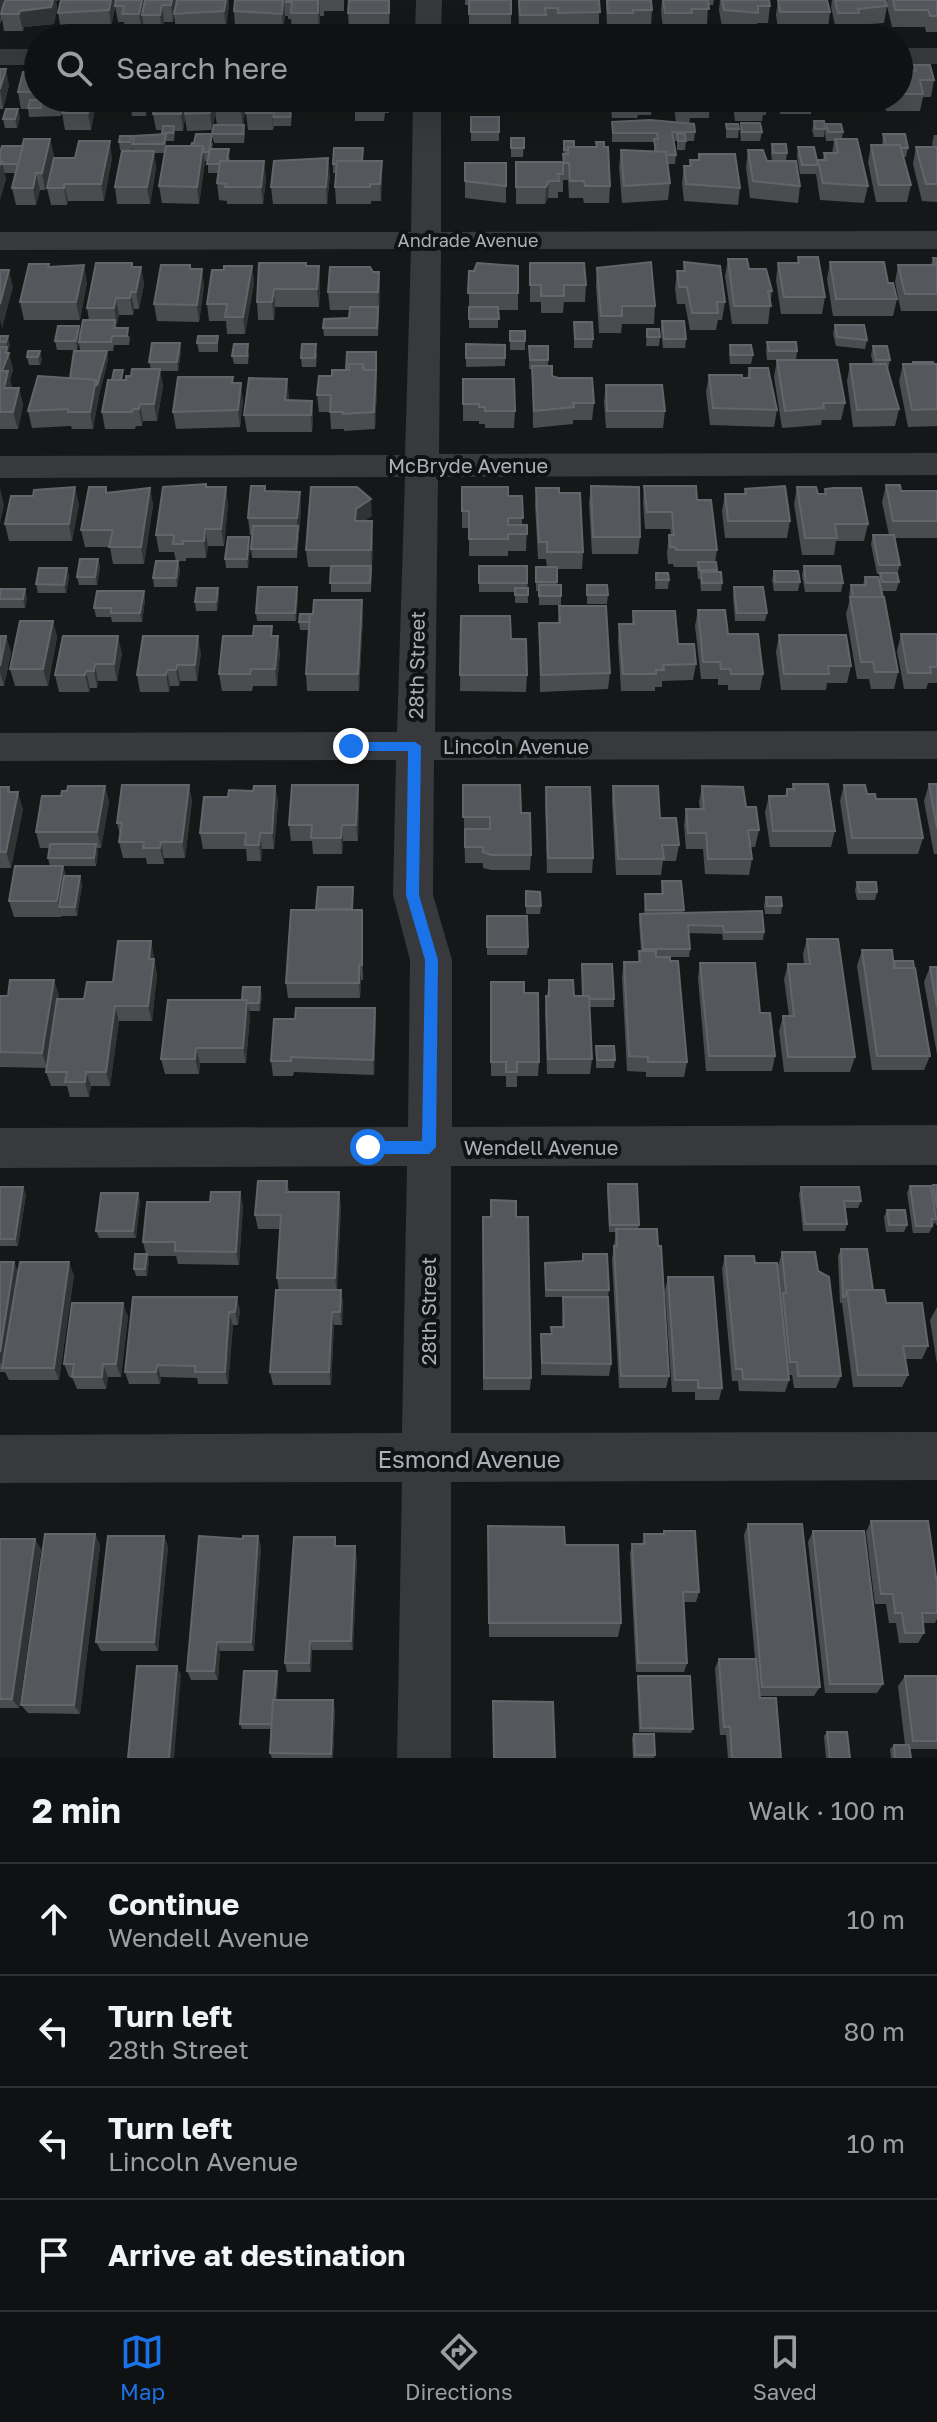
<!DOCTYPE html>
<html lang="en">
<head>
<meta charset="utf-8">
<style>
  body { margin:0; font-family:"Golos Text",sans-serif; background:#1e1f20; color:#f1f3f6 }
  .stop { position:absolute; width:24px; height:24px; margin:-18px; border:6px solid #1a73e8; border-radius:50%; background:#fff }
  .stop.end { background:#1a73e8; border-color:#fff; box-shadow:0 2px 8px #0008 }
  .list { margin:0; padding:0; list-style:none }
  h2 { display:flex; justify-content:space-between; align-items:center; height:104px; margin:0; padding:0 32px; font-size:34px }
  h2 small { font-size:26px; font-weight:400; color:#9c9d9f }
  .list li { display:grid; grid-template-columns:52px 1fr auto; gap:24px; align-items:center; box-sizing:border-box; height:112px; padding:0 32px; border-top:2px solid #303132 }
  .list b { display:block; font-size:30px; white-space:nowrap }
  .list p { margin:0; font-size:26px; white-space:nowrap; color:#9c9d9f }
  .list em { font-size:26px; font-style:normal; color:#9c9d9f }
  .icon { flex:none; width:44px; height:44px; fill:none; stroke:currentColor; stroke-width:2; stroke-linecap:round; stroke-linejoin:round }
  .map { position:relative; flex:none; width:937px; height:1758px; overflow:hidden }
  .search { position:absolute; background:#101112; box-shadow:0 8px 32px #0002; left:24px; right:24px; top:24px; height:88px; display:flex; align-items:center; gap:20px; box-sizing:border-box; padding:0 28px; border-radius:44px; color:#9c9d9f; font-size:30px }
  .sheet { height:552px; background:#101112 }
  nav { display:flex; justify-content:space-around; align-items:center; box-sizing:border-box; height:112px; border-top:2px solid #303132; background:#101112; font-size:22px; color:#9c9d9f }
  nav a { display:grid; justify-items:center; gap:4px }
  nav .on { color:#1a73e8 }
  .map>svg:first-child { display:block }
  .lines { fill:none; stroke-linecap:round; stroke-linejoin:round }
  .minor { fill:#37393d; fill-rule:evenodd }
  .wall { fill:#4a4c50 }
  .shaded-wall { fill:#313335 }
  .building { fill:#54575b; stroke:#62656a; stroke-width:2 }
  .route { fill:#1a73e8 }
  .labels { text-anchor:middle; dominant-baseline:central; stroke-width:8; stroke-linejoin:round; paint-order:stroke }
  .far-street-label { font-size:18px; fill:#a9b0b8; stroke:#111213 }
  .street-label { font-size:20px; fill:#a9b0b8; stroke:#111213 }
  .near-street-label { font-size:24px; fill:#a9b0b8; stroke:#111213 }
</style>
</head>
<body>
<div class="map">
<svg width="937" height="1758" viewBox="0 0 937 1758">
  <rect width="100%" height="100%" fill="#161718"/>
  <g class="lines">
    <g class="minor">
      <polygon points="416,0 442,0 441,38 415,38"/>
      <rect x="899" y="48" width="38" height="16"/>
      <rect x="0" y="49" width="38" height="16"/>
      <polygon points="413,98 441,98 441,232 937,231 937,249 441,249 439,454 937,453 937,475 438,477 435,732 937,731 937,759 434,760 433,895 452,960 452,1127 937,1125 937,1165 451,1166 451,1433 937,1432 937,1480 451,1482 451,1758 397,1758 402,1482 0,1483 0,1435 402,1433 407,1166 0,1168 0,1128 408,1127 410,960 393,895 396,760 0,761 0,733 397,732 405,477 0,478 0,456 405,455 411,249 0,250 0,232 411,232"/>
    </g>
  </g>
  <g class="wall">
    <polygon points="0,0 3,0 3,2 2,11 5,0 60,0 56,1 57,9 54,24 24,27 23,31 4,31 2,19 0,24"/>
    <polygon points="61,0 229,0 229,4 226,28 176,31 174,15 173,22 164,22 162,31 145,31 143,22 142,31 125,31 124,22 118,22 115,6 116,2 114,2 115,8 111,27 61,30 58,13"/>
    <polygon points="235,0 344,0 344,11 324,11 324,16 320,16 319,30 292,30 291,19 288,19 288,16 285,16 283,31 235,27 234,11"/>
    <polygon points="390,0 389,30 349,30 348,13"/>
    <polygon points="465,0 511,0 511,31 469,31 469,5 465,5"/>
    <polygon points="518,0 599,0 599,29 557,30 557,24 545,24 545,32 519,32"/>
    <polygon points="606,0 651,0 652,10 651,27 632,27 632,29 607,29"/>
    <polygon points="662,0 714,0 713,5 708,5 707,26 691,25 690,29 663,29 661,11"/>
    <polygon points="720,0 769,0 770,6 768,23 757,23 756,29 722,27 719,10"/>
    <polygon points="778,0 830,12 828,29 778,29 776,15"/>
    <polygon points="832,0 886,4 887,0 937,0 937,32 926,32 925,27 892,27 887,6 884,23 857,25 856,30 836,30 831,7"/>
    <polygon points="914,65 934,80 931,97 923,97 920,111 886,111 883,98 899,98 899,69 913,70"/>
    <polygon points="0,69 9,85 3,109 0,109"/>
    <polygon points="38,71 38,98 65,98 61,116 29,117 28,109 21,109 18,92"/>
    <polygon points="65,98 97,98 91,130 65,130 62,113"/>
    <polygon points="101,98 149,98 146,116 132,116 131,109 102,109"/>
    <polygon points="247,98 243,125 244,125 245,134 244,143 214,143 212,134 217,125 215,113 212,130 187,131 185,118 183,131 175,131 174,141 166,141 165,153 154,153 156,168 150,204 117,204 115,187 133,151 132,147 132,150 120,150 119,142 132,142 162,135 162,130 156,130 153,114"/>
    <polygon points="248,98 277,98 276,108 292,113 291,126 274,126 273,130 248,130 246,113"/>
    <polygon points="292,98 334,98 333,108 292,108"/>
    <polygon points="344,98 389,98 389,113 385,113 384,121 355,121 355,103 344,103"/>
    <rect x="471" y="98" width="46" height="10"/>
    <polygon points="522,98 606,98 605,109 523,109"/>
    <polygon points="610,98 667,98 667,99 665,99 664,105 652,105 651,115 638,115 637,118 612,118"/>
    <polygon points="673,98 710,98 709,118 690,118 689,124 695,132 694,141 686,141 685,150 677,150 677,141 674,141 676,155 675,164 667,164 670,183 668,200 622,203 619,167 621,150 654,152 654,142 612,142 612,122 676,123"/>
    <polygon points="732,98 768,98 766,115 763,115 762,121 735,121"/>
    <polygon points="777,98 813,98 811,114 780,114"/>
    <polygon points="823,98 863,98 861,110 826,110"/>
    <polygon points="20,117 17,128 5,128 3,119"/>
    <rect x="471" y="117" width="28" height="24"/>
    <polygon points="814,121 825,129 824,137 814,137 812,130"/>
    <polygon points="741,123 762,132 760,141 741,141 740,132"/>
    <polygon points="726,124 739,129 738,138 726,138"/>
    <polygon points="826,124 843,132 842,139 868,186 864,203 820,200 816,174 800,174 797,156 798,147 818,164 818,160 823,160 824,153 832,153 834,141 826,141 825,133"/>
    <polygon points="883,134 908,148 906,157 903,157 911,185 907,202 876,202 868,162 871,145 882,145"/>
    <polygon points="934,135 937,135 937,202 922,201 913,164 916,147 933,147 932,144"/>
    <polygon points="511,138 524,138 523,157 511,157"/>
    <polygon points="50,139 54,156 45,190 40,190 36,205 16,205 12,188 16,173 4,173 6,179 0,199 0,153"/>
    <polygon points="564,141 574,147 596,147 596,142 610,186 609,203 584,203 583,198 569,198 568,180 563,180 563,192 558,192 558,198 548,198 545,204 516,204 516,162 563,165"/>
    <polygon points="213,143 212,149 230,158 229,161 266,178 263,204 227,204 227,201 219,200 217,183 219,173 208,173 208,161 205,161 199,204 162,203 159,186 191,146"/>
    <polygon points="772,144 787,153 786,161 800,186 798,203 750,198 746,167 748,150 767,161 772,161 771,153"/>
    <polygon points="699,154 740,188 738,205 684,201 682,183 684,166 689,166 690,160 698,160"/>
    <polygon points="112,158 104,201 68,201 67,205 51,205 47,188"/>
    <polygon points="364,161 382,178 381,201 371,201 371,204 336,204 335,187 336,173 333,173 333,164"/>
    <polygon points="465,163 506,163 506,203 465,198"/>
    <polygon points="330,175 327,204 273,204 271,187"/>
    <polygon points="798,257 825,297 822,314 781,314 776,280 778,263 797,263"/>
    <polygon points="933,258 937,258 937,311 901,311 895,282 898,265 931,265"/>
    <polygon points="728,259 749,269 772,291 768,324 732,324 725,276"/>
    <polygon points="684,262 725,302 722,320 718,320 716,330 690,330 685,304 677,304 675,288 677,271 683,271"/>
    <polygon points="830,262 888,283 897,299 893,316 833,316 827,279"/>
    <polygon points="530,263 586,285 585,302 564,302 563,313 541,313 541,302 530,302"/>
    <polygon points="252,266 254,283 245,334 227,334 226,321 209,321 207,304 224,270"/>
    <polygon points="306,266 319,266 320,283 319,307 275,307 274,320 258,320 257,302"/>
    <polygon points="49,267 87,282 80,320 24,320 20,302"/>
    <polygon points="133,267 141,267 144,284 139,309 134,309 133,315 119,315 116,325 117,328 130,337 129,345 114,345 113,351 80,351 79,343 77,350 57,350 55,341 79,326 80,334 89,320 87,308"/>
    <polygon points="597,268 655,306 654,324 622,324 621,333 599,333 596,285"/>
    <polygon points="191,269 204,286 199,322 157,321 154,304"/>
    <polygon points="469,271 518,293 518,310 498,310 498,328 469,328"/>
    <polygon points="373,272 379,272 380,289 378,336 324,336 323,328 349,318 350,310 330,310 328,292"/>
    <polygon points="662,321 686,339 685,348 663,348 661,330"/>
    <polygon points="574,322 593,339 592,348 574,348"/>
    <polygon points="835,325 867,340 865,349 836,346 833,334"/>
    <polygon points="647,329 660,337 659,346 646,346"/>
    <rect x="510" y="331" width="15" height="19"/>
    <polygon points="0,336 10,345 8,351 13,370 10,379 12,388 19,388 23,405 18,429 0,429"/>
    <polygon points="218,336 218,352 199,352 197,343"/>
    <polygon points="767,342 797,351 796,360 767,360 766,351"/>
    <polygon points="466,344 505,345 505,366 466,367"/>
    <polygon points="730,345 753,355 751,364 730,364 729,354"/>
    <polygon points="529,346 548,346 548,366 552,376 558,378 594,403 592,420 573,420 573,424 533,428 532,369 529,369"/>
    <polygon points="873,346 890,360 888,369 899,409 895,426 853,427 847,381 850,364 873,364 871,355"/>
    <polygon points="28,351 42,359 40,365 29,365 27,357"/>
    <polygon points="107,351 108,360 99,395 93,429 72,429 71,426 32,428 28,411"/>
    <polygon points="181,352 178,371 160,371 163,386 157,421 143,421 142,426 136,426 135,429 105,429 102,412 125,380 151,369 149,362"/>
    <polygon points="376,352 377,387 375,429 344,431 344,429 331,429 330,412 319,412 317,395 346,370"/>
    <polygon points="249,353 248,364 234,364 232,356"/>
    <polygon points="317,353 316,367 302,367 301,358"/>
    <polygon points="777,360 845,403 841,420 822,420 821,425 782,428 774,377"/>
    <polygon points="913,362 937,364 937,426 908,427 899,381 903,364 912,364"/>
    <polygon points="749,368 777,410 774,427 710,425 706,392 709,375 747,378"/>
    <polygon points="463,379 515,411 514,428 485,428 485,424 479,424 479,421 463,421"/>
    <polygon points="234,383 243,400 240,427 176,429 173,412"/>
    <polygon points="606,385 665,411 663,428 606,428 604,402"/>
    <polygon points="289,396 289,400 312,401 313,418 312,432 247,432 244,415"/>
    <polygon points="886,485 901,491 937,493 937,538 895,538 900,565 897,574 899,582 896,591 881,591 898,672 894,689 871,689 869,679 857,679 846,614 850,599 849,594 851,585 863,585 865,577 878,580 880,574 877,574 871,544 873,535 889,535 882,502"/>
    <polygon points="265,486 266,491 301,509 297,558 252,558 251,549 252,535 250,535 248,518"/>
    <polygon points="591,486 640,537 638,554 592,554 589,503"/>
    <polygon points="644,486 697,500 717,550 715,562 716,572 722,583 721,591 701,591 700,579 698,579 697,567 674,567 673,564 668,564 667,552 669,535 671,535 670,529 645,529 643,503"/>
    <polygon points="106,487 107,492 150,488 153,505 144,564 113,564 110,547 85,547 81,530"/>
    <polygon points="207,487 228,504 224,546 208,546 206,558 186,558 186,561 176,561 174,552 159,552 156,535"/>
    <polygon points="462,487 508,496 522,496 522,525 527,525 526,551 508,551 508,556 469,556 469,528 462,528"/>
    <polygon points="797,487 818,494 824,494 825,489 868,524 864,541 836,541 834,555 802,555 794,504"/>
    <polygon points="536,488 559,493 583,552 582,569 557,569 557,585 561,596 561,605 539,605 539,591 536,591 536,567 547,567 546,559 538,559 535,505"/>
    <polygon points="745,489 790,521 787,538 725,538 722,511 725,494 744,494"/>
    <polygon points="79,504 72,541 9,541 5,524"/>
    <polygon points="372,516 364,521 373,538 371,592 331,592 331,567 308,567 306,550"/>
    <polygon points="250,546 248,568 226,568 225,559"/>
    <polygon points="98,559 100,567 97,585 79,585 77,577"/>
    <polygon points="178,561 180,570 177,587 154,587 153,578"/>
    <polygon points="479,566 527,566 528,603 515,603 515,592 479,592"/>
    <polygon points="804,566 843,583 841,592 805,592 802,575"/>
    <polygon points="67,568 69,577 66,593 38,593 36,584"/>
    <polygon points="774,571 800,582 798,591 774,591 772,580"/>
    <polygon points="656,573 669,580 668,589 655,589"/>
    <polygon points="587,585 608,595 607,604 587,604"/>
    <polygon points="734,587 767,613 765,621 735,621 733,596"/>
    <polygon points="218,588 219,597 217,611 196,611 195,602"/>
    <polygon points="0,589 25,589 27,598 25,608 0,608"/>
    <polygon points="144,591 145,600 142,622 112,622 111,617 96,617 94,608"/>
    <polygon points="298,596 296,621 257,621 256,613"/>
    <polygon points="559,606 610,673 608,689 540,692 539,623 558,623"/>
    <polygon points="698,610 728,634 763,674 760,690 728,690 728,685 718,685 718,679 701,679 695,626"/>
    <polygon points="633,611 678,644 696,664 693,680 662,681 662,687 655,687 655,691 621,691 618,641 619,624 632,624"/>
    <polygon points="461,616 511,639 527,675 526,692 460,691"/>
    <polygon points="363,617 359,691 307,691 306,674 309,630 300,630 299,622"/>
    <polygon points="53,621 57,637 48,686 15,686 10,669"/>
    <polygon points="901,634 937,634 937,683 928,683 926,689 904,689 897,651"/>
    <polygon points="779,635 851,666 847,683 827,683 826,690 781,690 776,652"/>
    <polygon points="0,636 6,636 11,653 4,686 0,686"/>
    <polygon points="273,636 280,652 277,686 253,686 252,691 222,691 219,674"/>
    <polygon points="122,653 117,681 98,681 97,688 90,688 89,692 59,692 55,675"/>
    <polygon points="201,653 197,681 180,681 179,686 170,686 169,692 140,692 137,675"/>
    <polygon points="793,784 835,831 831,847 770,847 765,812 769,796 785,796 787,789 792,789"/>
    <polygon points="929,784 937,784 937,854 934,854 924,801"/>
    <polygon points="189,785 192,801 185,858 164,858 164,864 147,864 146,858 123,858 119,842 120,835 117,823"/>
    <polygon points="358,785 359,801 358,841 343,841 342,854 313,854 312,841 291,841 289,825"/>
    <polygon points="463,785 521,813 531,855 530,870 491,870 483,868 483,863 465,863"/>
    <polygon points="844,785 867,794 876,799 923,838 918,854 848,854 840,801"/>
    <polygon points="105,786 109,802 101,848 97,848 98,852 96,866 63,866 66,876 80,876 82,885 77,916 62,916 61,917 14,917 9,901 50,866 48,858 50,848 40,848 36,832 61,796"/>
    <polygon points="275,786 278,802 274,849 262,849 261,861 247,861 246,849 203,849 200,833 228,797"/>
    <polygon points="613,786 660,818 679,845 676,861 663,861 661,875 616,875 612,802"/>
    <polygon points="702,786 746,807 759,830 755,847 750,847 752,859 749,875 705,874 703,849 686,849 684,825 686,809 700,809 699,802"/>
    <polygon points="0,787 9,787 11,792 23,809 11,868 0,868"/>
    <polygon points="546,787 593,858 592,873 547,873 545,803"/>
    <polygon points="662,881 684,910 683,913 764,932 763,940 723,940 722,934 689,933 690,949 689,957 670,957 687,1062 684,1077 646,1077 646,1072 627,1071 622,977 624,962 638,962 639,951 641,951 639,922 640,914 644,914 645,894 661,894"/>
    <polygon points="857,882 877,892 875,900 857,900 855,890"/>
    <polygon points="353,887 353,910 363,925 363,980 361,980 360,998 288,998 286,983 317,910"/>
    <polygon points="526,891 541,906 540,914 526,914"/>
    <polygon points="766,897 782,906 781,914 765,914 764,905"/>
    <polygon points="487,916 528,947 527,955 487,955"/>
    <polygon points="807,939 855,1057 850,1072 784,1072 779,1031 783,1016 789,1016 784,979 788,964 804,964 803,954"/>
    <polygon points="151,941 157,975 152,1021 119,1021 110,1086 91,1086 89,1097 70,1097 67,1086 51,1086 46,1072 47,1068 0,1067 0,996 59,995 58,999 84,999 113,982"/>
    <polygon points="862,950 930,1056 924,1070 872,1070 857,966"/>
    <polygon points="700,963 760,1013 775,1056 772,1071 706,1071 698,978"/>
    <polygon points="582,964 614,999 614,1007 589,1007 592,1059 590,1074 547,1074 545,1011 549,980 574,996 582,996"/>
    <polygon points="930,967 937,967 937,1054 924,982"/>
    <polygon points="491,982 524,993 539,1062 538,1076 517,1076 517,1087 506,1087 506,1076 491,1076"/>
    <polygon points="262,995 260,1011 249,1011 250,1015 246,1063 200,1063 199,1074 165,1074 161,1059 242,1000"/>
    <polygon points="375,1008 376,1023 374,1075 294,1072 293,1076 273,1076 271,1061 295,1019"/>
    <polygon points="596,1046 615,1060 614,1068 596,1068"/>
    <polygon points="287,1181 289,1192 341,1206 337,1290 341,1290 343,1303 342,1325 334,1325 331,1385 273,1385 270,1372 279,1290 277,1278 280,1229 258,1229 255,1215"/>
    <polygon points="608,1184 639,1225 638,1229 669,1376 666,1388 619,1388 612,1259 616,1232 609,1232 607,1191"/>
    <polygon points="933,1185 937,1185 937,1225 936,1225 935,1222 929,1233 913,1233 907,1193 910,1186 932,1189"/>
    <polygon points="0,1187 26,1194 18,1246 0,1246"/>
    <polygon points="801,1187 861,1201 858,1208 845,1208 847,1224 845,1231 803,1231 799,1194"/>
    <polygon points="140,1200 136,1238 99,1238 96,1231"/>
    <polygon points="243,1206 239,1265 178,1264 176,1256 148,1256 149,1260 147,1276 136,1276 134,1269 146,1254 143,1242"/>
    <polygon points="887,1210 907,1225 904,1232 886,1232 884,1217"/>
    <polygon points="483,1217 516,1217 531,1378 530,1390 483,1390"/>
    <polygon points="841,1249 873,1290 928,1346 922,1359 905,1359 908,1375 902,1387 853,1387 842,1303 840,1303 838,1256"/>
    <polygon points="782,1252 818,1271 841,1376 836,1388 794,1388 792,1375 789,1375 789,1380 785,1392 739,1391 738,1381 732,1381 722,1269 725,1256 755,1263 778,1266"/>
    <polygon points="583,1254 609,1290 608,1297 611,1364 609,1376 541,1375 541,1334 551,1334 551,1327 562,1327 563,1297 545,1297 545,1263 582,1261"/>
    <polygon points="0,1262 18,1271 74,1275 59,1380 9,1380 5,1372 0,1372"/>
    <polygon points="668,1277 722,1388 719,1400 695,1400 695,1392 672,1392 665,1290"/>
    <polygon points="133,1297 240,1310 238,1325 233,1325 228,1384 198,1384 197,1378 161,1377 160,1384 129,1384 125,1372"/>
    <polygon points="937,1307 937,1364 930,1320"/>
    <polygon points="128,1316 121,1377 108,1377 106,1389 77,1389 72,1377 69,1377 64,1364"/>
    <polygon points="871,1521 937,1584 937,1619 935,1623 923,1623 924,1633 918,1643 899,1643 896,1623 889,1623 886,1604 875,1604 866,1532"/>
    <polygon points="748,1524 820,1687 814,1696 759,1696 781,1758 728,1758 726,1735 720,1735 715,1668 719,1659 755,1659 744,1535"/>
    <polygon points="664,1531 699,1592 696,1602 683,1602 687,1663 684,1672 636,1672 630,1554 632,1544 642,1544 644,1534 663,1534"/>
    <polygon points="813,1531 883,1684 877,1693 825,1693 808,1542"/>
    <polygon points="95,1534 100,1545 80,1714 28,1713 21,1705"/>
    <polygon points="164,1536 168,1547 158,1651 101,1651 96,1642"/>
    <polygon points="0,1539 41,1549 19,1708 0,1708"/>
    <polygon points="488,1541 621,1623 618,1637 489,1637"/>
    <polygon points="261,1546 254,1651 220,1651 218,1680 191,1680 187,1671"/>
    <polygon points="337,1546 357,1557 353,1650 312,1650 311,1672 287,1672 285,1663"/>
    <polygon points="277,1671 278,1676 277,1700 335,1709 333,1758 272,1758 270,1753 272,1729 242,1729 240,1724"/>
    <polygon points="638,1676 693,1729 691,1733 639,1732 637,1681"/>
    <polygon points="905,1676 937,1676 937,1749 910,1749 911,1758 891,1758 890,1749 894,1745 905,1745 898,1686"/>
    <polygon points="827,1732 850,1758 826,1758 824,1736"/>
    <polygon points="634,1734 655,1755 654,1758 633,1758 632,1738"/>
  </g>
  <g class="shaded-wall">
    <polygon points="0,0 3,0 3,2 0,24"/>
    <polygon points="53,0 56,0 57,9 54,24 24,27 23,31 19,14 20,11"/>
    <polygon points="111,0 114,0 115,8 111,27 109,10"/>
    <polygon points="142,0 148,0 142,15 143,22 142,31 139,14"/>
    <polygon points="172,0 177,0 173,22 171,5"/>
    <polygon points="226,0 229,0 229,4 226,28 224,11"/>
    <polygon points="284,0 285,16 283,31 282,14"/>
    <polygon points="319,0 320,16 319,30 318,13"/>
    <polygon points="389,0 390,0 389,30"/>
    <polygon points="162,5 164,22 162,31 160,15"/>
    <polygon points="6,69 9,85 3,109 0,89"/>
    <polygon points="58,98 65,98 61,116 58,100"/>
    <polygon points="91,98 97,98 91,130 88,113"/>
    <polygon points="143,98 149,98 146,116 143,100"/>
    <polygon points="183,98 189,98 185,114 183,131 181,114"/>
    <polygon points="213,98 219,98 212,130 210,113"/>
    <polygon points="243,98 247,98 243,128 241,111"/>
    <polygon points="274,98 277,98 275,117 273,117 273,130 272,113"/>
    <polygon points="18,109 20,117 17,128 15,119"/>
    <polygon points="50,139 54,156 45,190 42,173"/>
    <polygon points="110,141 112,158 104,201 101,184"/>
    <polygon points="203,146 205,163 199,204 197,187"/>
    <polygon points="154,151 156,168 150,204 147,187"/>
    <polygon points="328,158 330,175 327,204 326,187"/>
    <polygon points="264,161 266,178 263,204 261,187"/>
    <polygon points="382,161 382,178 381,201 380,184"/>
    <polygon points="2,162 6,179 0,199 0,169"/>
    <polygon points="36,173 40,190 36,205 33,188"/>
    <polygon points="549,181 548,198 545,204 546,187"/>
    <polygon points="64,184 68,201 67,205 64,188"/>
    <polygon points="84,265 87,282 80,320 76,302"/>
    <polygon points="252,266 254,283 245,334 243,317"/>
    <polygon points="319,266 320,283 319,307 317,289"/>
    <polygon points="141,267 144,284 139,309 136,292"/>
    <polygon points="202,269 204,286 199,322 197,305"/>
    <polygon points="9,270 13,287 2,329 0,320 0,304"/>
    <polygon points="379,272 380,289 379,310 378,292"/>
    <polygon points="274,289 275,307 274,320 272,302"/>
    <polygon points="131,292 134,309 133,315 130,298"/>
    <polygon points="116,298 119,315 117,325 114,308"/>
    <polygon points="79,326 80,335 77,350 76,341"/>
    <polygon points="8,336 10,345 8,351 6,342"/>
    <polygon points="180,343 181,352 178,371 177,362"/>
    <polygon points="7,347 13,370 10,379 12,388 8,405 4,388 2,371"/>
    <polygon points="40,351 42,359 40,365 38,357"/>
    <polygon points="107,351 108,360 99,395 93,429 90,412 96,380"/>
    <polygon points="376,352 377,387 375,429 374,412"/>
    <polygon points="160,369 163,386 157,421 154,404"/>
    <polygon points="287,379 289,396 287,418 285,400"/>
    <polygon points="241,383 243,400 240,427 238,410"/>
    <polygon points="19,388 23,405 18,429 13,412"/>
    <polygon points="312,401 313,418 312,432 311,415"/>
    <polygon points="140,404 143,421 142,426 139,409"/>
    <polygon points="75,487 79,504 72,541 69,524"/>
    <polygon points="226,487 228,504 224,546 221,529"/>
    <polygon points="0,488 4,505 0,524"/>
    <polygon points="150,488 153,505 144,564 141,547"/>
    <polygon points="300,492 301,509 297,558 297,518"/>
    <polygon points="371,499 372,516 357,526 355,521 356,509"/>
    <polygon points="372,521 373,538 372,567 371,550"/>
    <polygon points="205,529 208,546 206,558 204,541"/>
    <polygon points="249,537 250,546 248,568 247,559"/>
    <polygon points="98,559 100,567 97,585 95,577"/>
    <polygon points="178,561 180,570 177,587 176,578"/>
    <polygon points="67,568 69,577 66,593 64,585"/>
    <polygon points="297,587 298,596 296,621 295,613"/>
    <polygon points="218,588 219,597 217,611 216,602"/>
    <polygon points="25,589 27,598 25,608 23,599"/>
    <polygon points="144,591 145,600 142,622 140,613"/>
    <polygon points="362,600 363,617 359,691 358,674"/>
    <polygon points="53,621 57,637 48,686 43,669"/>
    <polygon points="6,636 11,653 4,686 0,672 0,666"/>
    <polygon points="118,636 122,653 117,681 114,664"/>
    <polygon points="198,636 201,653 197,681 195,665"/>
    <polygon points="278,636 280,652 277,686 275,669"/>
    <polygon points="95,664 98,681 97,688 94,671"/>
    <polygon points="177,665 180,681 179,686 176,670"/>
    <polygon points="167,670 170,686 169,692 166,675"/>
    <polygon points="86,671 90,688 89,692 85,675"/>
    <polygon points="189,785 192,801 185,858 182,842"/>
    <polygon points="358,785 359,801 358,841 356,825"/>
    <polygon points="105,786 109,802 101,848 97,832"/>
    <polygon points="275,786 278,802 274,849 272,833"/>
    <polygon points="18,792 23,809 11,868 6,852"/>
    <polygon points="342,825 343,841 342,854 341,838"/>
    <polygon points="260,833 262,849 261,861 259,845"/>
    <polygon points="161,842 164,858 164,864 160,848"/>
    <polygon points="96,844 98,852 96,866 94,858"/>
    <polygon points="63,866 67,882 59,907 61,917 57,901"/>
    <polygon points="80,876 82,885 77,916 75,907"/>
    <polygon points="362,910 363,925 363,980 362,965"/>
    <polygon points="151,941 157,975 152,1021 148,1006 149,959"/>
    <polygon points="359,965 361,980 360,998 359,983"/>
    <polygon points="54,980 59,995 47,1068 42,1053"/>
    <polygon points="260,987 262,995 260,1011 259,1003"/>
    <polygon points="247,1000 250,1015 246,1063 243,1048"/>
    <polygon points="115,1006 119,1021 110,1086 106,1072"/>
    <polygon points="375,1008 376,1023 374,1075 373,1060"/>
    <polygon points="196,1048 200,1063 199,1074 195,1059"/>
    <polygon points="86,1072 91,1086 89,1097 85,1082"/>
    <polygon points="23,1187 26,1194 18,1246 15,1239"/>
    <polygon points="240,1192 243,1206 239,1265 236,1252"/>
    <polygon points="339,1192 341,1206 337,1291 335,1278"/>
    <polygon points="138,1193 140,1200 136,1238 133,1231"/>
    <polygon points="147,1254 149,1260 147,1276 145,1269"/>
    <polygon points="14,1262 20,1275 3,1368 0,1362 0,1352"/>
    <polygon points="69,1262 74,1275 59,1380 54,1368"/>
    <polygon points="341,1290 343,1303 342,1325 340,1312"/>
    <polygon points="237,1297 240,1310 238,1325 235,1312"/>
    <polygon points="123,1303 128,1316 121,1377 116,1364"/>
    <polygon points="229,1312 233,1325 228,1384 225,1372"/>
    <polygon points="332,1312 334,1325 331,1385 329,1372"/>
    <polygon points="103,1364 108,1377 106,1389 102,1377"/>
    <polygon points="157,1365 161,1377 160,1384 156,1372"/>
    <polygon points="95,1534 100,1545 80,1714 74,1705"/>
    <polygon points="164,1536 168,1547 158,1651 154,1642"/>
    <polygon points="258,1536 261,1546 254,1651 251,1642"/>
    <polygon points="35,1539 41,1549 19,1708 12,1699"/>
    <polygon points="355,1546 357,1557 353,1650 351,1641"/>
    <polygon points="310,1641 312,1650 311,1672 309,1663"/>
    <polygon points="217,1642 220,1651 218,1680 214,1671"/>
    <polygon points="177,1666 181,1675 174,1758 169,1758"/>
    <polygon points="277,1671 278,1676 275,1729 273,1724"/>
    <polygon points="333,1700 335,1709 333,1758 332,1758 331,1754"/>
  </g>
  <g class="building">
    <polygon points="5,0 53,0 51,7 20,11 19,14 1,14"/>
    <polygon points="61,0 111,0 109,10 58,13"/>
    <polygon points="116,0 142,0 139,14 122,14 124,6 115,6"/>
    <polygon points="145,0 172,0 171,5 162,5 160,15 142,15"/>
    <polygon points="177,0 226,0 224,11 174,14"/>
    <polygon points="235,0 283,0 282,14 234,11"/>
    <polygon points="287,0 318,0 318,13 291,13 292,2 286,2"/>
    <polygon points="349,0 389,0 389,13 348,13"/>
    <rect x="469" y="0" width="42" height="14"/>
    <polygon points="519,0 599,0 600,12 558,13 558,8 545,8 546,15 520,15"/>
    <polygon points="607,0 651,0 652,10 633,10 633,13 608,13"/>
    <polygon points="663,0 708,0 709,9 691,9 692,13 665,13"/>
    <polygon points="722,0 769,0 770,6 758,6 758,13 724,10"/>
    <polygon points="778,0 827,0 830,12 780,12"/>
    <polygon points="835,0 885,0 887,6 858,9 859,13 838,13"/>
    <polygon points="893,0 937,0 937,16 930,16 928,10 895,10"/>
    <polygon points="914,65 930,65 934,80 920,80 923,94 899,94 899,69 904,68 916,71"/>
    <polygon points="0,69 6,69 0,89"/>
    <polygon points="38,71 38,92 18,92 23,72"/>
    <rect x="40" y="98" width="18" height="2"/>
    <polygon points="65,98 91,98 88,113 62,113"/>
    <polygon points="130,98 143,98 143,100 129,100"/>
    <polygon points="156,98 183,98 181,114 153,114"/>
    <polygon points="187,98 213,98 210,113 185,114"/>
    <polygon points="217,98 243,98 241,111 215,111"/>
    <polygon points="248,98 274,98 272,113 246,113"/>
    <polygon points="354,98 384,98 383,104 355,104"/>
    <polygon points="613,98 653,98 638,98 639,101 613,101"/>
    <polygon points="677,98 710,98 711,101 690,101 691,109 678,109"/>
    <polygon points="737,98 768,98 764,98 765,104 737,104"/>
    <polygon points="30,100 40,100 41,108 28,108"/>
    <polygon points="277,104 291,104 290,117 273,117"/>
    <polygon points="6,109 18,109 15,119 3,119"/>
    <rect x="471" y="117" width="28" height="15"/>
    <polygon points="650,120 694,124 695,132 672,132 676,155 666,155 666,152 656,152 654,139 658,139 657,133 613,133 612,122"/>
    <polygon points="814,121 824,121 825,129 815,129"/>
    <polygon points="741,123 760,123 762,132 742,132"/>
    <polygon points="726,124 738,124 739,129 727,129"/>
    <polygon points="826,124 841,124 843,132 828,132"/>
    <polygon points="214,125 244,125 243,134 212,134"/>
    <polygon points="163,126 174,126 173,133 162,133"/>
    <polygon points="166,134 164,144 132,144 134,136"/>
    <polygon points="196,134 212,134 209,152 204,152 203,146 191,146 192,143 194,143"/>
    <polygon points="677,134 685,134 686,141 678,141"/>
    <polygon points="883,134 905,134 908,148 901,148 900,145 886,145"/>
    <polygon points="120,136 132,136 130,142 119,142"/>
    <rect x="511" y="138" width="13" height="10"/>
    <polygon points="24,139 50,139 42,173 36,173 33,188 12,188"/>
    <polygon points="835,139 857,139 868,186 823,183 818,160 826,160 824,153 838,153"/>
    <polygon points="79,141 110,141 101,184 64,184 64,188 47,188 54,158 75,158"/>
    <polygon points="564,141 574,141 574,147 568,147 568,150 564,150"/>
    <polygon points="596,142 604,142 604,147 608,147 610,186 585,186 584,181 570,181 569,163 564,163 563,154 568,154 568,147 597,147"/>
    <polygon points="772,144 786,144 787,153 773,153"/>
    <polygon points="871,145 900,145 911,185 879,185"/>
    <polygon points="2,146 23,146 18,164 1,164 2,162 0,162 0,153"/>
    <polygon points="166,146 203,146 197,187 159,186"/>
    <polygon points="798,147 814,147 818,165 802,165"/>
    <polygon points="916,147 937,147 937,184 926,184"/>
    <polygon points="334,148 363,148 362,161 337,161 337,164 333,164"/>
    <polygon points="210,149 229,149 227,161 220,161 220,164 207,164"/>
    <polygon points="621,150 666,152 670,183 624,186"/>
    <polygon points="748,150 763,150 767,161 796,161 800,186 753,181"/>
    <polygon points="122,151 154,151 147,187 115,187"/>
    <polygon points="699,154 735,154 740,188 686,184 684,166 691,166 690,160 699,160"/>
    <polygon points="328,158 326,187 271,187 274,161"/>
    <polygon points="220,161 264,161 261,187 225,187 226,184 217,183"/>
    <polygon points="337,161 382,161 380,184 370,184 370,187 335,187"/>
    <polygon points="516,162 563,162 563,174 558,174 559,181 549,181 546,187 516,187"/>
    <polygon points="465,163 506,163 506,186 465,181"/>
    <polygon points="798,257 818,257 825,297 784,297 778,263 799,263"/>
    <polygon points="933,258 937,258 937,294 905,294 898,265 935,265"/>
    <polygon points="728,259 747,259 749,269 766,269 772,291 768,291 771,306 734,306"/>
    <polygon points="651,262 655,306 622,306 622,316 601,316 597,268"/>
    <polygon points="684,262 720,266 725,302 717,302 718,313 692,313 687,287 679,287 677,271 685,271"/>
    <polygon points="830,262 884,262 888,283 893,283 897,299 836,299"/>
    <polygon points="96,263 132,263 132,267 141,267 136,292 131,292 130,298 116,298 114,308 87,308"/>
    <polygon points="259,263 306,263 306,266 319,266 317,289 274,289 272,302 257,302"/>
    <polygon points="477,263 518,266 518,293 468,293 469,271 474,271"/>
    <polygon points="530,263 584,263 586,285 564,285 564,296 541,296 541,285 530,285"/>
    <polygon points="29,264 49,264 48,267 84,265 76,302 20,302"/>
    <polygon points="161,265 190,265 190,269 202,269 197,305 154,304"/>
    <polygon points="224,266 252,266 243,317 225,317 227,304 207,304 212,270 224,270"/>
    <polygon points="330,267 370,267 373,272 379,272 378,292 328,292"/>
    <polygon points="0,270 9,270 0,304"/>
    <polygon points="350,307 378,307 377,328 323,328 324,319 349,318"/>
    <polygon points="469,307 498,307 499,319 469,319"/>
    <polygon points="83,320 115,320 114,328 128,328 127,336 112,336 111,342 79,342"/>
    <polygon points="662,321 684,321 686,339 664,339"/>
    <polygon points="574,322 592,322 593,339 575,339"/>
    <polygon points="835,325 864,325 867,340 837,337"/>
    <polygon points="58,326 79,326 76,341 55,341"/>
    <polygon points="647,329 659,329 660,337 647,337"/>
    <rect x="510" y="331" width="15" height="10"/>
    <polygon points="0,336 8,336 6,342 0,342"/>
    <polygon points="198,336 218,336 217,343 197,343"/>
    <polygon points="767,342 796,342 797,351 769,351"/>
    <polygon points="152,343 180,343 177,362 149,362"/>
    <polygon points="234,344 248,344 247,356 232,356"/>
    <polygon points="302,344 316,344 315,358 301,358"/>
    <polygon points="466,344 505,345 505,358 466,358"/>
    <polygon points="730,345 751,345 753,355 731,355"/>
    <polygon points="529,346 548,346 548,360 530,360"/>
    <polygon points="873,346 887,346 890,360 876,360"/>
    <polygon points="0,347 7,347 6,353 9,353 2,371 8,371 4,388 19,388 13,412 0,412"/>
    <polygon points="28,351 40,351 38,357 27,357"/>
    <polygon points="74,351 107,351 97,386 96,380 70,378"/>
    <polygon points="347,352 376,352 376,370 364,370 363,364 349,364 349,370 346,370"/>
    <polygon points="777,360 837,360 845,403 823,403 824,408 785,411"/>
    <polygon points="913,362 933,362 934,364 913,364"/>
    <polygon points="349,364 363,364 363,370 376,370 374,412 343,414 343,412 330,412 331,395 317,395 319,376 332,376 332,370 349,370"/>
    <polygon points="850,364 886,364 899,409 857,410"/>
    <polygon points="903,364 937,364 937,409 912,410"/>
    <polygon points="532,366 552,366 552,376 558,378 592,378 594,403 573,403 574,407 534,411"/>
    <polygon points="749,368 768,368 777,410 713,408 709,375 742,375 742,378 750,378"/>
    <polygon points="132,369 160,369 154,404 140,404 139,409 133,409 132,412 102,412 108,380 126,380 126,376 131,376"/>
    <polygon points="114,370 123,370 121,380 112,380"/>
    <polygon points="38,376 96,380 90,412 68,412 68,409 28,411"/>
    <polygon points="178,377 233,377 232,383 241,383 238,410 173,412"/>
    <polygon points="249,378 287,379 285,400 312,401 311,415 244,415"/>
    <polygon points="463,379 514,379 515,411 485,411 485,407 479,407 479,404 463,404"/>
    <polygon points="606,385 662,385 665,411 607,411"/>
    <polygon points="206,484 206,487 226,487 221,529 205,529 204,541 183,541 183,544 173,544 174,535 156,535 163,487"/>
    <polygon points="886,485 900,485 901,491 937,491 937,521 893,521"/>
    <polygon points="251,486 265,486 265,491 300,492 297,518 248,518"/>
    <polygon points="591,486 639,487 640,537 593,537"/>
    <polygon points="644,486 696,486 697,500 711,500 717,550 676,550 675,547 670,547 669,535 674,535 672,512 647,512"/>
    <polygon points="785,486 790,521 728,521 725,494 746,494 745,489"/>
    <polygon points="75,487 69,524 5,524 11,496 33,496 34,490"/>
    <polygon points="89,487 106,487 106,493 150,488 141,547 109,547 113,530 81,530"/>
    <polygon points="311,487 357,487 371,499 356,509 355,521 372,521 371,550 306,550"/>
    <polygon points="462,487 508,487 508,496 522,496 523,518 508,518 508,525 527,525 527,534 508,534 508,539 469,539 469,511 462,511"/>
    <polygon points="797,487 816,487 818,494 826,494 825,489 833,488 861,488 868,524 835,524 837,538 805,538"/>
    <polygon points="536,488 559,488 559,493 580,493 583,552 547,552 547,542 539,542"/>
    <polygon points="253,526 298,526 296,549 251,549"/>
    <polygon points="873,535 894,535 900,565 879,565"/>
    <polygon points="228,537 249,537 247,559 225,559"/>
    <polygon points="80,559 98,559 95,577 77,577"/>
    <polygon points="156,561 178,561 176,578 153,578"/>
    <polygon points="698,562 716,562 717,570 699,570"/>
    <polygon points="331,566 371,566 370,583 330,583"/>
    <rect x="479" y="566" width="48" height="17"/>
    <polygon points="804,566 840,566 843,583 806,583"/>
    <rect x="536" y="567" width="21" height="15"/>
    <polygon points="39,568 67,568 64,585 36,584"/>
    <polygon points="774,571 798,571 800,582 775,582"/>
    <polygon points="701,572 721,572 722,583 702,583"/>
    <polygon points="656,573 668,573 669,580 656,580"/>
    <polygon points="880,573 897,573 899,582 882,582"/>
    <polygon points="865,577 878,577 883,597 853,597 851,585 866,585"/>
    <rect x="539" y="585" width="22" height="11"/>
    <polygon points="587,585 607,585 608,595 587,595"/>
    <polygon points="258,587 297,587 295,613 256,613"/>
    <polygon points="734,587 763,587 767,613 737,613"/>
    <polygon points="197,588 218,588 216,602 195,602"/>
    <rect x="515" y="588" width="13" height="7"/>
    <polygon points="0,589 25,589 23,599 0,599"/>
    <polygon points="97,591 144,591 140,613 111,613 111,608 94,608"/>
    <polygon points="850,597 884,597 898,672 875,672 873,662 861,662"/>
    <polygon points="314,600 362,600 358,674 306,674 310,614 313,614"/>
    <polygon points="559,606 606,606 610,673 541,675 539,623 560,623"/>
    <polygon points="698,610 725,610 728,634 758,634 763,674 731,674 730,669 721,669 720,662 703,662"/>
    <polygon points="633,611 675,611 678,644 694,644 696,664 663,665 664,670 656,670 656,674 623,674 619,624 634,624"/>
    <polygon points="300,614 311,614 310,614 309,622 299,622"/>
    <polygon points="461,616 510,616 511,639 526,639 527,675 460,675"/>
    <polygon points="20,621 53,621 43,669 10,669"/>
    <polygon points="254,626 272,626 271,636 278,636 275,669 251,669 250,674 219,674 223,636 253,636"/>
    <polygon points="901,634 937,634 937,667 930,667 931,673 908,673"/>
    <polygon points="779,635 846,635 851,666 828,666 829,674 784,674"/>
    <polygon points="0,636 6,636 0,666"/>
    <polygon points="63,636 118,636 114,664 95,664 94,671 86,671 85,675 55,675"/>
    <polygon points="143,636 198,636 195,665 177,665 176,670 167,670 166,675 137,675"/>
    <polygon points="793,784 828,784 835,831 773,831 769,796 787,796 787,789 794,789"/>
    <polygon points="929,784 937,784 937,828"/>
    <polygon points="122,785 189,785 182,842 161,842 160,848 143,848 144,842 119,842 122,823 117,823"/>
    <polygon points="292,785 358,785 356,825 342,825 341,838 311,838 312,825 289,825"/>
    <polygon points="463,785 520,785 521,813 530,813 531,855 491,855 483,852 483,847 465,847 465,829 490,829 490,817 463,817"/>
    <polygon points="844,785 865,785 867,794 875,794 876,799 916,799 923,838 852,838"/>
    <polygon points="68,786 105,786 97,832 36,832 42,796 61,796 62,791 67,791"/>
    <polygon points="254,786 275,786 272,833 260,833 259,845 245,845 246,833 200,833 204,797 228,797 229,790 253,791"/>
    <polygon points="613,786 658,786 660,818 676,818 679,845 662,845 664,859 618,859"/>
    <polygon points="702,786 743,787 746,807 756,807 759,830 748,830 752,859 708,859 706,833 688,833 686,809 704,809"/>
    <polygon points="0,787 9,787 8,792 18,792 6,852 0,852"/>
    <polygon points="546,787 590,787 593,858 548,858"/>
    <polygon points="50,844 96,844 94,858 48,858"/>
    <polygon points="15,866 63,866 57,901 9,901"/>
    <polygon points="64,876 80,876 75,907 59,907"/>
    <polygon points="662,881 681,881 684,910 646,910 645,894 663,894"/>
    <polygon points="857,882 876,882 877,892 859,892"/>
    <polygon points="318,887 353,887 352,909 316,909"/>
    <polygon points="526,891 540,892 541,906 526,906"/>
    <polygon points="766,897 781,897 782,906 767,906"/>
    <polygon points="291,910 362,910 362,965 359,965 359,983 286,983"/>
    <polygon points="762,911 764,932 724,932 723,926 688,925 690,949 643,949 640,914"/>
    <polygon points="487,916 527,916 528,947 487,947"/>
    <polygon points="807,939 838,939 855,1057 788,1057 783,1016 794,1016 788,964 810,964"/>
    <polygon points="118,941 151,941 149,959 154,959 148,1006 115,1006 106,1072 86,1072 85,1082 65,1082 67,1072 46,1072 57,999 84,999 87,982 113,982"/>
    <polygon points="862,950 892,950 894,968 915,968 930,1056 877,1056"/>
    <polygon points="639,951 656,951 656,957 670,957 670,961 678,961 687,1062 648,1062 648,1057 629,1056 624,962 640,962"/>
    <polygon points="894,961 913,961 914,968 895,968"/>
    <polygon points="700,963 755,963 760,1013 770,1013 775,1056 709,1056"/>
    <polygon points="582,964 612,964 614,999 589,999 589,996 583,996"/>
    <polygon points="930,967 937,967 937,1007"/>
    <polygon points="10,980 54,980 42,1053 0,1052 0,996 8,996"/>
    <polygon points="549,980 573,980 574,996 589,996 592,1059 548,1059 546,996 549,996"/>
    <polygon points="491,982 524,982 524,993 538,993 539,1062 517,1062 517,1072 506,1072 506,1062 491,1062"/>
    <polygon points="243,987 260,987 259,1003 247,1003 247,1000 242,1000"/>
    <polygon points="168,1000 247,1000 243,1048 196,1048 195,1059 161,1059"/>
    <polygon points="296,1008 375,1008 373,1060 291,1057 291,1061 271,1061 274,1019 295,1019"/>
    <polygon points="596,1046 614,1046 615,1060 597,1060"/>
    <polygon points="258,1181 287,1181 286,1192 339,1192 335,1278 277,1278 281,1215 255,1215"/>
    <polygon points="608,1184 637,1184 639,1225 610,1225"/>
    <polygon points="933,1185 937,1185 937,1208"/>
    <polygon points="910,1186 931,1186 936,1219 931,1219 932,1226 916,1226"/>
    <polygon points="0,1187 23,1187 15,1239 0,1239"/>
    <polygon points="801,1187 859,1187 861,1201 844,1201 847,1224 805,1224"/>
    <polygon points="211,1192 240,1192 236,1252 175,1251 175,1242 143,1242 147,1202 210,1202"/>
    <polygon points="101,1193 138,1193 133,1231 96,1231"/>
    <polygon points="491,1200 516,1201 516,1217 528,1217 531,1378 484,1378 483,1217 491,1217"/>
    <polygon points="887,1210 905,1210 907,1225 889,1225"/>
    <polygon points="616,1229 657,1229 658,1246 661,1246 669,1376 621,1376 614,1246 617,1246"/>
    <polygon points="841,1249 867,1249 873,1290 847,1290 845,1297 843,1297"/>
    <polygon points="782,1252 815,1252 818,1271 829,1277 841,1376 798,1376 797,1362 790,1362 783,1293 786,1293"/>
    <polygon points="135,1254 147,1254 145,1269 134,1269"/>
    <polygon points="583,1254 607,1254 609,1290 546,1290 545,1263 583,1261"/>
    <polygon points="725,1256 754,1256 755,1263 777,1263 789,1380 743,1379 742,1369 736,1369"/>
    <polygon points="0,1262 14,1262 0,1352"/>
    <polygon points="20,1262 69,1262 54,1368 2,1368"/>
    <polygon points="668,1277 713,1277 722,1388 698,1388 698,1380 675,1380"/>
    <polygon points="276,1290 341,1290 340,1312 332,1312 329,1372 270,1372"/>
    <polygon points="847,1290 884,1290 886,1303 922,1303 928,1346 903,1346 908,1375 858,1375"/>
    <polygon points="133,1297 237,1297 235,1312 229,1312 225,1372 195,1372 195,1366 157,1365 156,1372 125,1372"/>
    <polygon points="563,1297 608,1297 611,1364 542,1363 541,1334 552,1334 551,1327 564,1327"/>
    <polygon points="72,1303 123,1303 116,1364 103,1364 102,1377 72,1377 74,1364 64,1364"/>
    <polygon points="871,1521 928,1521 937,1584 937,1613 922,1613 924,1633 905,1633 902,1613 895,1613 893,1594 881,1594"/>
    <polygon points="748,1524 802,1524 820,1687 762,1687"/>
    <polygon points="488,1526 564,1527 565,1545 618,1545 621,1623 489,1623"/>
    <polygon points="664,1531 695,1531 699,1592 683,1592 687,1663 638,1663 632,1544 645,1544 644,1534 664,1534"/>
    <polygon points="813,1531 864,1531 883,1684 830,1684"/>
    <polygon points="45,1534 95,1534 74,1705 21,1705"/>
    <polygon points="108,1536 164,1536 154,1642 96,1642"/>
    <polygon points="199,1536 243,1539 243,1536 258,1536 251,1642 217,1642 214,1671 187,1671"/>
    <polygon points="294,1537 335,1537 335,1546 355,1546 351,1641 310,1641 309,1663 285,1663"/>
    <polygon points="0,1539 35,1539 12,1699 0,1699"/>
    <polygon points="719,1659 756,1659 760,1698 776,1698 781,1758 732,1758 730,1727 724,1727"/>
    <polygon points="137,1666 177,1666 169,1758 128,1758"/>
    <polygon points="244,1671 277,1671 272,1724 240,1724"/>
    <polygon points="638,1676 690,1676 693,1729 641,1728"/>
    <polygon points="905,1676 937,1676 937,1741 913,1741"/>
    <polygon points="273,1700 333,1700 331,1754 270,1753"/>
    <polygon points="493,1701 553,1702 555,1758 494,1758"/>
    <polygon points="827,1732 847,1732 850,1758 830,1758"/>
    <polygon points="634,1734 654,1734 655,1755 635,1755"/>
    <polygon points="894,1745 909,1745 911,1758 895,1758"/>
  </g>
  <polygon class="route" points="351,742 415,742 421,746 419,895 438,960 436,1147 429,1154 368,1154 360,1147 368,1141 422,1141 425,960 406,895 408,751 351,751 345,746"/>
  <g class="labels">
    <g class="far-street-label">
      <text x="468" y="240">Andrade Avenue</text>
    </g>
    <g class="street-label">
      <text x="468" y="465">McBryde Avenue</text>
      <text transform="translate(416 665) rotate(-89)">28th Street</text>
      <text x="516" y="746">Lincoln Avenue</text>
      <text x="541" y="1147">Wendell Avenue</text>
      <text transform="translate(428 1311) rotate(-90)">28th Street</text>
    </g>
    <g class="near-street-label">
      <text x="469" y="1458">Esmond Avenue</text>
    </g>
  </g>
</svg>
<div class="stop" style="left:368px;top:1147px"></div>
<div class="stop end" style="left:351px;top:746px"></div>
<div class="search"><svg class="icon" aria-label="search" viewBox="0 0 24 24"><circle cx="10" cy="10" r="6"/><path d="M15 15l6 6"/></svg>Search here</div>
</div>
<section class="sheet">
<h2>2 min<small>Walk · 100 m</small></h2>
<ul class="list">
<li><svg class="icon" aria-label="ahead" viewBox="0 0 24 24"><path d="M12 20V5M6 11l6-6 6 6"/></svg><div><b>Continue</b><p>Wendell Avenue</p></div><em>10 m</em></li>
<li><svg class="icon" aria-label="left" viewBox="0 0 24 24"><path d="M17 20v-9H6M10 6l-5 5 5 5"/></svg><div><b>Turn left</b><p>28th Street</p></div><em>80 m</em></li>
<li><svg class="icon" aria-label="left" viewBox="0 0 24 24"><path d="M17 20v-9H6M10 6l-5 5 5 5"/></svg><div><b>Turn left</b><p>Lincoln Avenue</p></div><em>10 m</em></li>
<li><svg class="icon" aria-label="arrive" viewBox="0 0 24 24"><path d="M6 21V4h12l-3 4 3 4H6"/></svg><div><b>Arrive at destination</b></div></li>
</ul>
</section>
<nav>
<a class="on"><svg class="icon" aria-label="map" viewBox="0 0 24 24"><path d="M3 6l6-2 6 2 6-2v14l-6 2-6-2-6 2zM9 4v14M15 6v14"/></svg>Map</a>
<a><svg class="icon" aria-label="directions" viewBox="0 0 24 24"><path d="M12 3l9 9-9 9-9-9zM9 14v-3h6M13 9l2 2-2 2"/></svg>Directions</a>
<a><svg class="icon" aria-label="saved" viewBox="0 0 24 24"><path d="M7 4h10v16l-5-4-5 4z"/></svg>Saved</a>
</nav>
</body>
</html>
